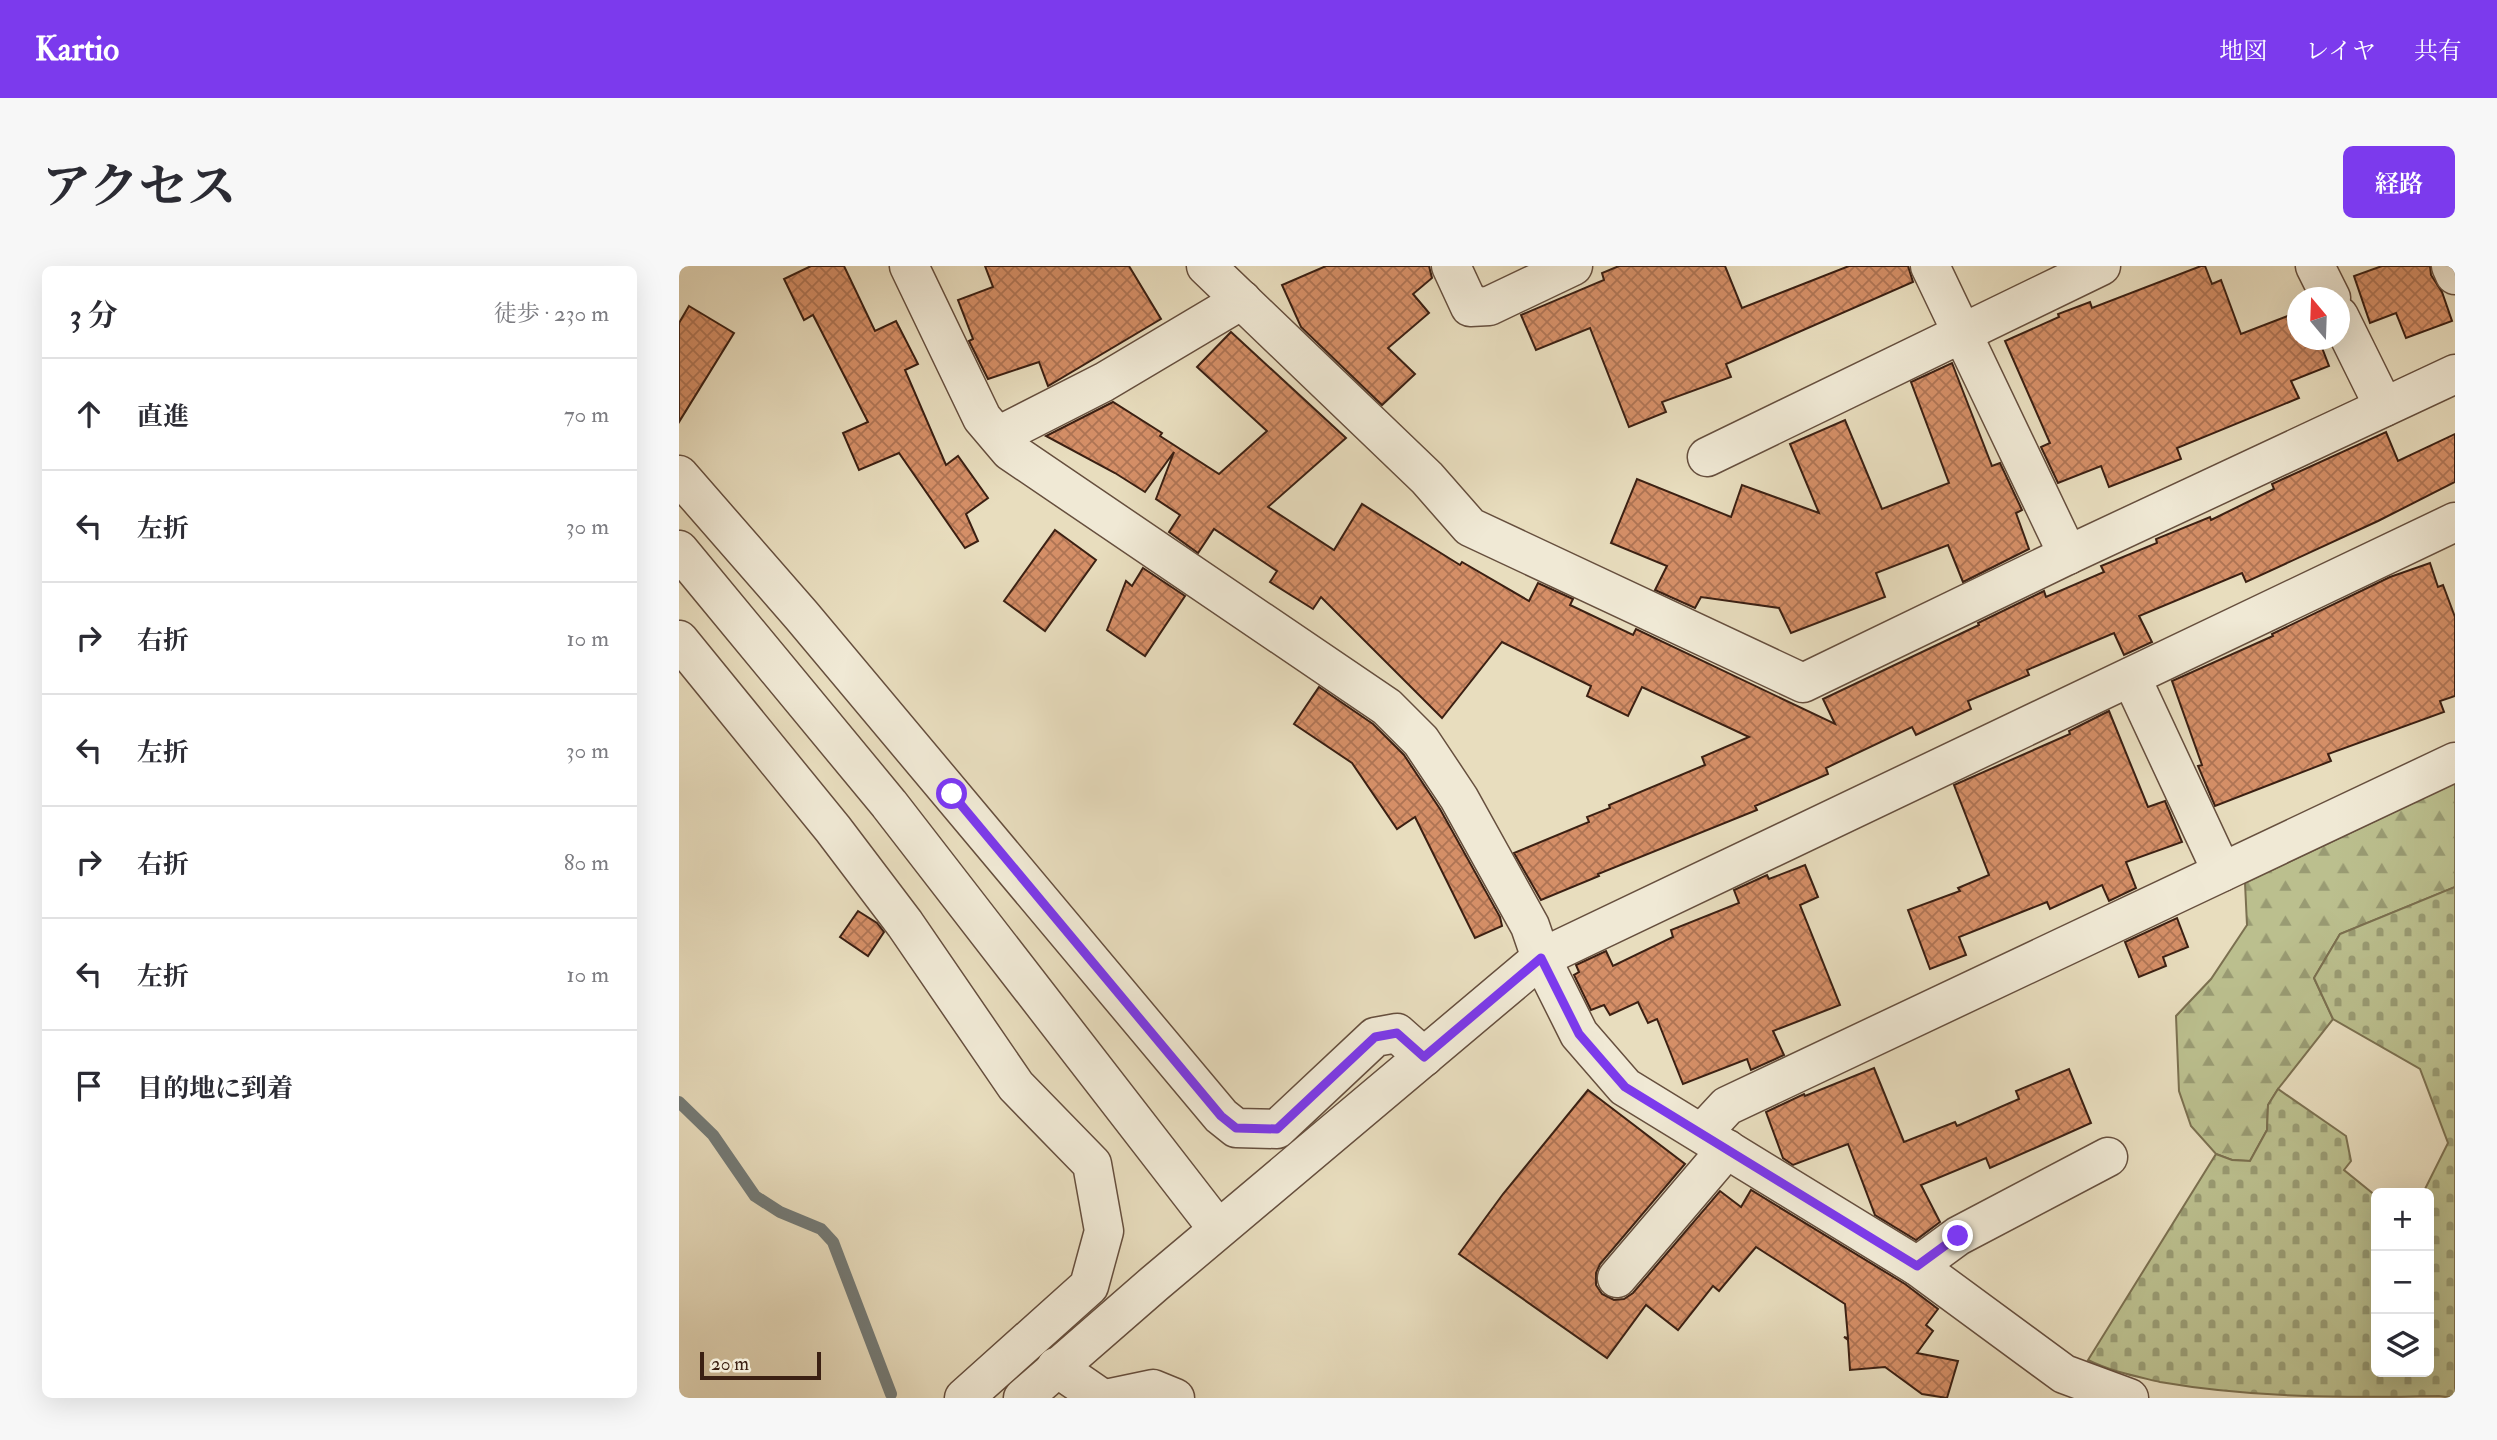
<!DOCTYPE html>
<html lang="ja">
<head>
<meta charset="utf-8">
<style>
  body { margin:0; font-family:"IM FELL Double Pica","Noto Serif JP",serif; background:#f7f7f7; color:#2b2b33 }
  .controls { position:absolute; right:21px; bottom:21px; display:grid; overflow:hidden; border-radius:10px; box-shadow:0 7px 28px #0002 }
  .controls button { width:63px; height:63px; display:grid; place-items:center; padding:0; border:0; border-bottom:2px solid #e1e1e2; background:#fff; color:#2b2b33; font:35px sans-serif }
  .compass { position:absolute; left:1608px; top:21px; width:63px; height:63px; border-radius:50%; background:#fff; box-shadow:0 7px 28px #0002; rotate:341deg }
  .scale { position:absolute; left:21px; bottom:18px; width:121px; box-sizing:border-box; padding-left:7px; border:4px solid #3b2013; border-top:0; font-size:19px; line-height:24px; white-space:nowrap; color:#3b2013; -webkit-text-stroke:5px #f0e9d5; paint-order:stroke }
  .stop { position:absolute; width:21px; height:21px; margin:-16px; border:5px solid #7c3aed; border-radius:50%; background:#fff }
  .stop.end { background:#7c3aed; border-color:#fff; box-shadow:0 2px 7px #0008 }
  .list { margin:0; padding:0; list-style:none }
  h2 { display:flex; justify-content:space-between; align-items:center; height:91px; margin:0; padding:0 28px; font-size:30px }
  h2 small { font-size:23px; font-weight:400; color:#7c7c81 }
  .list li { display:grid; grid-template-columns:46px 1fr auto; gap:21px; align-items:center; box-sizing:border-box; height:112px; padding:0 28px; border-top:2px solid #e1e1e2 }
  .list b { display:block; font-size:26px; white-space:nowrap }
  .list em { font-size:23px; font-style:normal; color:#7c7c81 }
  .icon { flex:none; width:38px; height:38px; fill:none; stroke:currentColor; stroke-width:2; stroke-linecap:round; stroke-linejoin:round }
  .map { position:relative; flex:none; width:1776px; height:1132px; overflow:hidden; border-radius:10px }
  header { display:flex; align-items:center; gap:42px; box-sizing:border-box; height:98px; padding:0 35px; background:#7c3aed; color:#fff }
  header strong { font-size:33px }
  nav { display:flex; gap:38px; margin-inline-start:auto; font-size:24px }
  .intro { display:flex; align-items:center; justify-content:space-between; box-sizing:border-box; height:168px; padding:0 42px }
  h1 { margin:0; font-size:49px }
  .button { padding:18px 32px; border-radius:10px; background:#7c3aed; color:#fff; font-size:24px; font-weight:700 }
  main { display:flex; gap:42px; padding:0 42px }
  aside { flex:1; background:#fff; border-radius:10px; box-shadow:0 7px 28px #0002 }
  .map>svg:first-child { display:block }
  .forest { fill:url(#forest-firs); stroke:#7b7050; stroke-width:2 }
  .cemetery { fill:url(#cemetery-stones); stroke:#7b7050; stroke-width:2 }
  .lines { fill:none; stroke-linecap:round; stroke-linejoin:round }
  .stream { stroke:#757c78; stroke-width:12 }
  .building { fill:url(#building-cross-hatch); stroke:#3b2013; stroke-width:2 }
  .minor-casing { stroke:#664f3e; stroke-width:41 }
  .minor { stroke:#f0e9d5; stroke-width:38 }
  .route { stroke:#7c3aed; stroke-width:9 }
</style>
</head>
<body>
<header>
<strong>Kartio</strong>
<nav><a>地図</a><a>レイヤ</a><a>共有</a></nav>
</header>
<div class="intro"><h1>アクセス</h1><a class="button">経路</a></div>
<main>
<aside>
<h2>3 分<small>徒歩 · 230 m</small></h2>
<ul class="list">
<li><svg class="icon" aria-label="ahead" viewBox="0 0 24 24"><path d="M12 20V5M6 11l6-6 6 6"/></svg><div><b>直進</b></div><em>70 m</em></li>
<li><svg class="icon" aria-label="left" viewBox="0 0 24 24"><path d="M17 20v-9H6M10 6l-5 5 5 5"/></svg><div><b>左折</b></div><em>30 m</em></li>
<li><svg class="icon" aria-label="right" viewBox="0 0 24 24"><path d="M7 20v-9h11M14 6l5 5-5 5"/></svg><div><b>右折</b></div><em>10 m</em></li>
<li><svg class="icon" aria-label="left" viewBox="0 0 24 24"><path d="M17 20v-9H6M10 6l-5 5 5 5"/></svg><div><b>左折</b></div><em>30 m</em></li>
<li><svg class="icon" aria-label="right" viewBox="0 0 24 24"><path d="M7 20v-9h11M14 6l5 5-5 5"/></svg><div><b>右折</b></div><em>80 m</em></li>
<li><svg class="icon" aria-label="left" viewBox="0 0 24 24"><path d="M17 20v-9H6M10 6l-5 5 5 5"/></svg><div><b>左折</b></div><em>10 m</em></li>
<li><svg class="icon" aria-label="arrive" viewBox="0 0 24 24"><path d="M6 21V4h12l-3 4 3 4H6"/></svg><div><b>目的地に到着</b></div></li>
</ul>
</aside>
<div class="map">
<svg width="1776" height="1132" viewBox="0 0 1776 1132">
  <defs>
    <pattern id="forest-firs" width="22" height="20" patternUnits="userSpaceOnUse" patternTransform="scale(1.75)"><rect width="22" height="20" fill="#bbbf8e"/><path d="M5 1l3.5 6h-7zM16 11l3.5 6h-7z" fill="#999b73"/></pattern>
    <pattern id="cemetery-stones" width="16" height="16" patternUnits="userSpaceOnUse" patternTransform="scale(1.75)"><rect width="16" height="16" fill="#bbbf8e"/><path d="M2 7V4a2 2 0 0 1 4 0v3zM10 15v-3a2 2 0 0 1 4 0v3z" fill="#999b73"/></pattern>
    <pattern id="building-cross-hatch" width="8" height="8" patternUnits="userSpaceOnUse" patternTransform="scale(1.75)"><rect width="8" height="8" fill="#d58f67"/><path d="M0 0l8 8M0 8l8-8" fill="none" stroke="#ae7454"/></pattern>
  </defs>
  <rect width="100%" height="100%" fill="#e8ddbe"/>
  <filter id="stains"><feTurbulence type="fractalNoise" baseFrequency=".00286" numOctaves="4"/><feColorMatrix values="0 0 0 0 .2 0 0 0 0 .09 0 0 0 0 .02 0 0 0 .5 -.17"/></filter>
  <radialGradient id="worn" r=".72"><stop offset=".6" stop-color="#630" stop-opacity="0"/><stop offset="1" stop-color="#630" stop-opacity=".3"/></radialGradient>
  <polygon class="forest" points="1776,517 1776,621 1661,668 1635,712 1654,753 1599,823 1589,839 1588,864 1571,895 1553,894 1537,888 1512,860 1500,825 1497,750 1532,713 1568,659 1566,617"/>
  <path class="cemetery" d="M 1776,621 L 1776,1132 L 1760,1130 C 1667,1132 1573,1132 1481,1116 C 1456,1110 1433,1106 1409,1094 L 1537,888 L 1553,894 L 1571,895 L 1588,864 L 1589,839 L 1599,823 L 1667,870 L 1672,895 L 1665,904 L 1697,930 L 1697,1106 L 1750,1106 L 1750,927 L 1744,927 L 1769,877 L 1741,803 L 1654,753 L 1635,712 L 1661,668 Z"/>
  <g class="lines">
    <polyline class="stream" points="0,836 34,869 76,930 101,946 142,963 154,976 212,1128"/>
  </g>
  <g class="building">
    <polygon points="132,0 165,0 196,65 217,55 239,98 226,104 267,199 279,190 309,232 287,248 299,275 286,282 220,187 180,204 164,167 189,156 134,49 125,54 105,13"/>
    <polygon points="306,0 450,0 482,53 369,120 360,96 309,113 290,75 294,73 279,34 314,21"/>
    <polygon points="647,0 750,0 753,12 734,28 750,47 709,82 736,108 703,139 622,61 603,19"/>
    <polygon points="940,0 1046,0 1063,42 1170,0 1229,0 1234,16 1047,98 1052,111 983,136 987,146 950,161 911,62 857,84 842,49 925,14 923,7"/>
    <polygon points="1522,0 1526,0 1533,18 1542,14 1562,68 1619,46 1619,74 1640,74 1650,100 1612,115 1620,132 1498,182 1502,193 1430,221 1422,200 1379,217 1362,181 1371,177 1326,75 1380,51 1379,48 1411,36 1413,42"/>
    <polygon points="1703,0 1751,0 1752,9 1763,26 1773,55 1727,72 1717,47 1691,57 1675,10"/>
    <polygon points="10,40 55,67 0,156 0,57"/>
    <polygon points="552,66 667,172 589,241 655,284 683,238 781,299 783,296 850,335 859,317 894,333 891,339 954,369 957,363 1156,458 1144,433 1300,359 1299,357 1365,325 1367,331 1425,306 1422,300 1478,277 1477,273 1531,251 1532,254 1595,223 1593,218 1707,166 1719,195 1776,168 1776,216 1699,255 1567,316 1563,307 1460,350 1473,376 1445,389 1435,367 1348,404 1350,409 1289,435 1292,443 1237,469 1233,461 1147,502 1149,508 1076,540 1078,544 919,608 920,610 862,634 835,587 910,556 908,551 931,542 930,539 1026,499 1023,491 1070,471 963,421 949,450 908,430 912,420 823,376 763,452 642,331 634,343 591,316 598,305 535,263 519,287 490,266 501,249 477,233 495,186 466,226 436,207 367,170 434,136 483,167 481,170 540,208 588,165 518,101"/>
    <polygon points="1273,97 1313,200 1321,197 1343,244 1337,247 1350,283 1284,316 1269,279 1197,307 1206,331 1112,367 1100,342 1022,331 1016,342 976,324 988,300 932,277 958,213 1052,251 1063,219 1140,247 1111,178 1166,154 1203,243 1270,217 1232,116"/>
    <polygon points="376,264 417,294 366,365 325,335"/>
    <polygon points="1751,297 1759,321 1764,319 1776,351 1776,430 1761,435 1765,446 1649,488 1652,495 1536,540 1519,500 1523,499 1493,415 1594,370 1593,368 1711,311"/>
    <polygon points="464,302 506,330 466,390 428,364 447,315 453,320"/>
    <polygon points="640,421 694,458 725,489 761,543 821,651 823,660 796,672 736,551 718,563 673,497 615,458"/>
    <polygon points="1430,445 1469,541 1486,535 1503,576 1447,596 1457,622 1430,635 1423,619 1371,643 1368,636 1280,671 1287,689 1251,703 1229,644 1281,625 1279,622 1310,609 1275,519 1391,468 1390,465"/>
    <polygon points="1126,599 1139,631 1121,639 1161,739 1094,765 1105,789 1072,804 1068,793 1004,818 978,753 969,757 959,736 931,749 925,739 912,744 895,709 900,706 897,699 927,685 934,700 994,671 992,664 1060,637 1055,624 1088,609 1090,613"/>
    <polygon points="179,645 198,657 205,666 189,690 161,671"/>
    <polygon points="1498,652 1509,681 1484,691 1487,700 1460,711 1446,676"/>
    <polygon points="1195,802 1225,876 1276,856 1278,860 1340,833 1337,825 1390,803 1412,857 1311,902 1307,892 1242,919 1261,956 1237,974 1196,949 1169,878 1114,899 1104,892 1087,846 1125,828 1126,830"/>
    <polygon points="909,824 1006,898 921,998 917,1007 917,1019 923,1028 935,1034 945,1033 954,1027 1041,925 1062,941 1072,924 1226,1018 1259,1043 1247,1059 1254,1065 1238,1087 1279,1095 1268,1132 1243,1128 1206,1101 1171,1104 1169,1074 1165,1071 1169,1072 1166,1038 1077,981 1040,1025 1034,1020 999,1064 967,1039 928,1092 780,988 824,928"/>
  </g>
  <g class="lines">
    <defs>
      <g id="minor">
        <polyline points="230,0 303,152 331,185 708,441 742,475 780,532 851,660 862,692 900,768 946,821 1238,1000 1385,1108 1450,1132"/>
        <polyline points="527,0 748,212 791,261 1124,417 1389,289 1776,108"/>
        <polyline points="772,0 791,41 810,40 894,0"/>
        <polyline points="1251,0 1389,289"/>
        <polyline points="1636,0 1652,32"/>
        <polyline points="1772,0 1776,9"/>
        <polyline points="1660,50 1705,141"/>
        <polyline points="319,170 425,116 563,34"/>
        <polyline points="1028,191 1422,0"/>
        <polyline points="0,209 123,350 542,850 557,862 598,863 696,771 718,767 745,791"/>
        <polyline points="0,284 210,538 539,963"/>
        <polyline points="0,374 154,563 226,658 337,820 413,898 425,965 410,1020 285,1132"/>
        <polyline points="1452,411 1543,606"/>
        <polyline points="1023,867 1048,840 1776,496"/>
        <polyline points="1238,1000 1279,970 1429,891"/>
        <polyline points="938,1012 1048,883"/>
        <polyline points="377,1101 422,1132"/>
        <polyline points="344,1132 476,1017 862,692 1776,256"/>
        <polyline points="431,1132 474,1123 496,1132"/>
      </g>
    </defs>
    <use href="#minor" class="minor-casing"/>
    <use href="#minor" class="minor"/>
  </g>
  <g class="lines">
    <polyline class="route" points="273,528 542,850 557,862 598,863 696,771 718,767 745,791 862,692 900,768 946,821 1238,1000 1279,970"/>
  </g>
  <rect width="100%" height="100%" filter="url(#stains)"/>
  <rect width="100%" height="100%" fill="url(#worn)"/>
</svg>
<div class="controls">
<button>+</button>
<button>−</button>
<button><svg class="icon" aria-label="layers" viewBox="0 0 24 24"><path d="M12 4l9 5-9 5-9-5zM3 14l9 5 9-5"/></svg></button>
</div>
<svg class="compass" viewBox="-18 -18 36 36"><path d="M0-13l5 13h-10z" fill="#e53935"/><path d="M0 13l5-13h-10z" fill="#7c7c81"/></svg>
<div class="scale">20 m</div>
<div class="stop" style="left:273px;top:528px"></div>
<div class="stop end" style="left:1279px;top:970px"></div>
</div>
</main>
</body>
</html>
